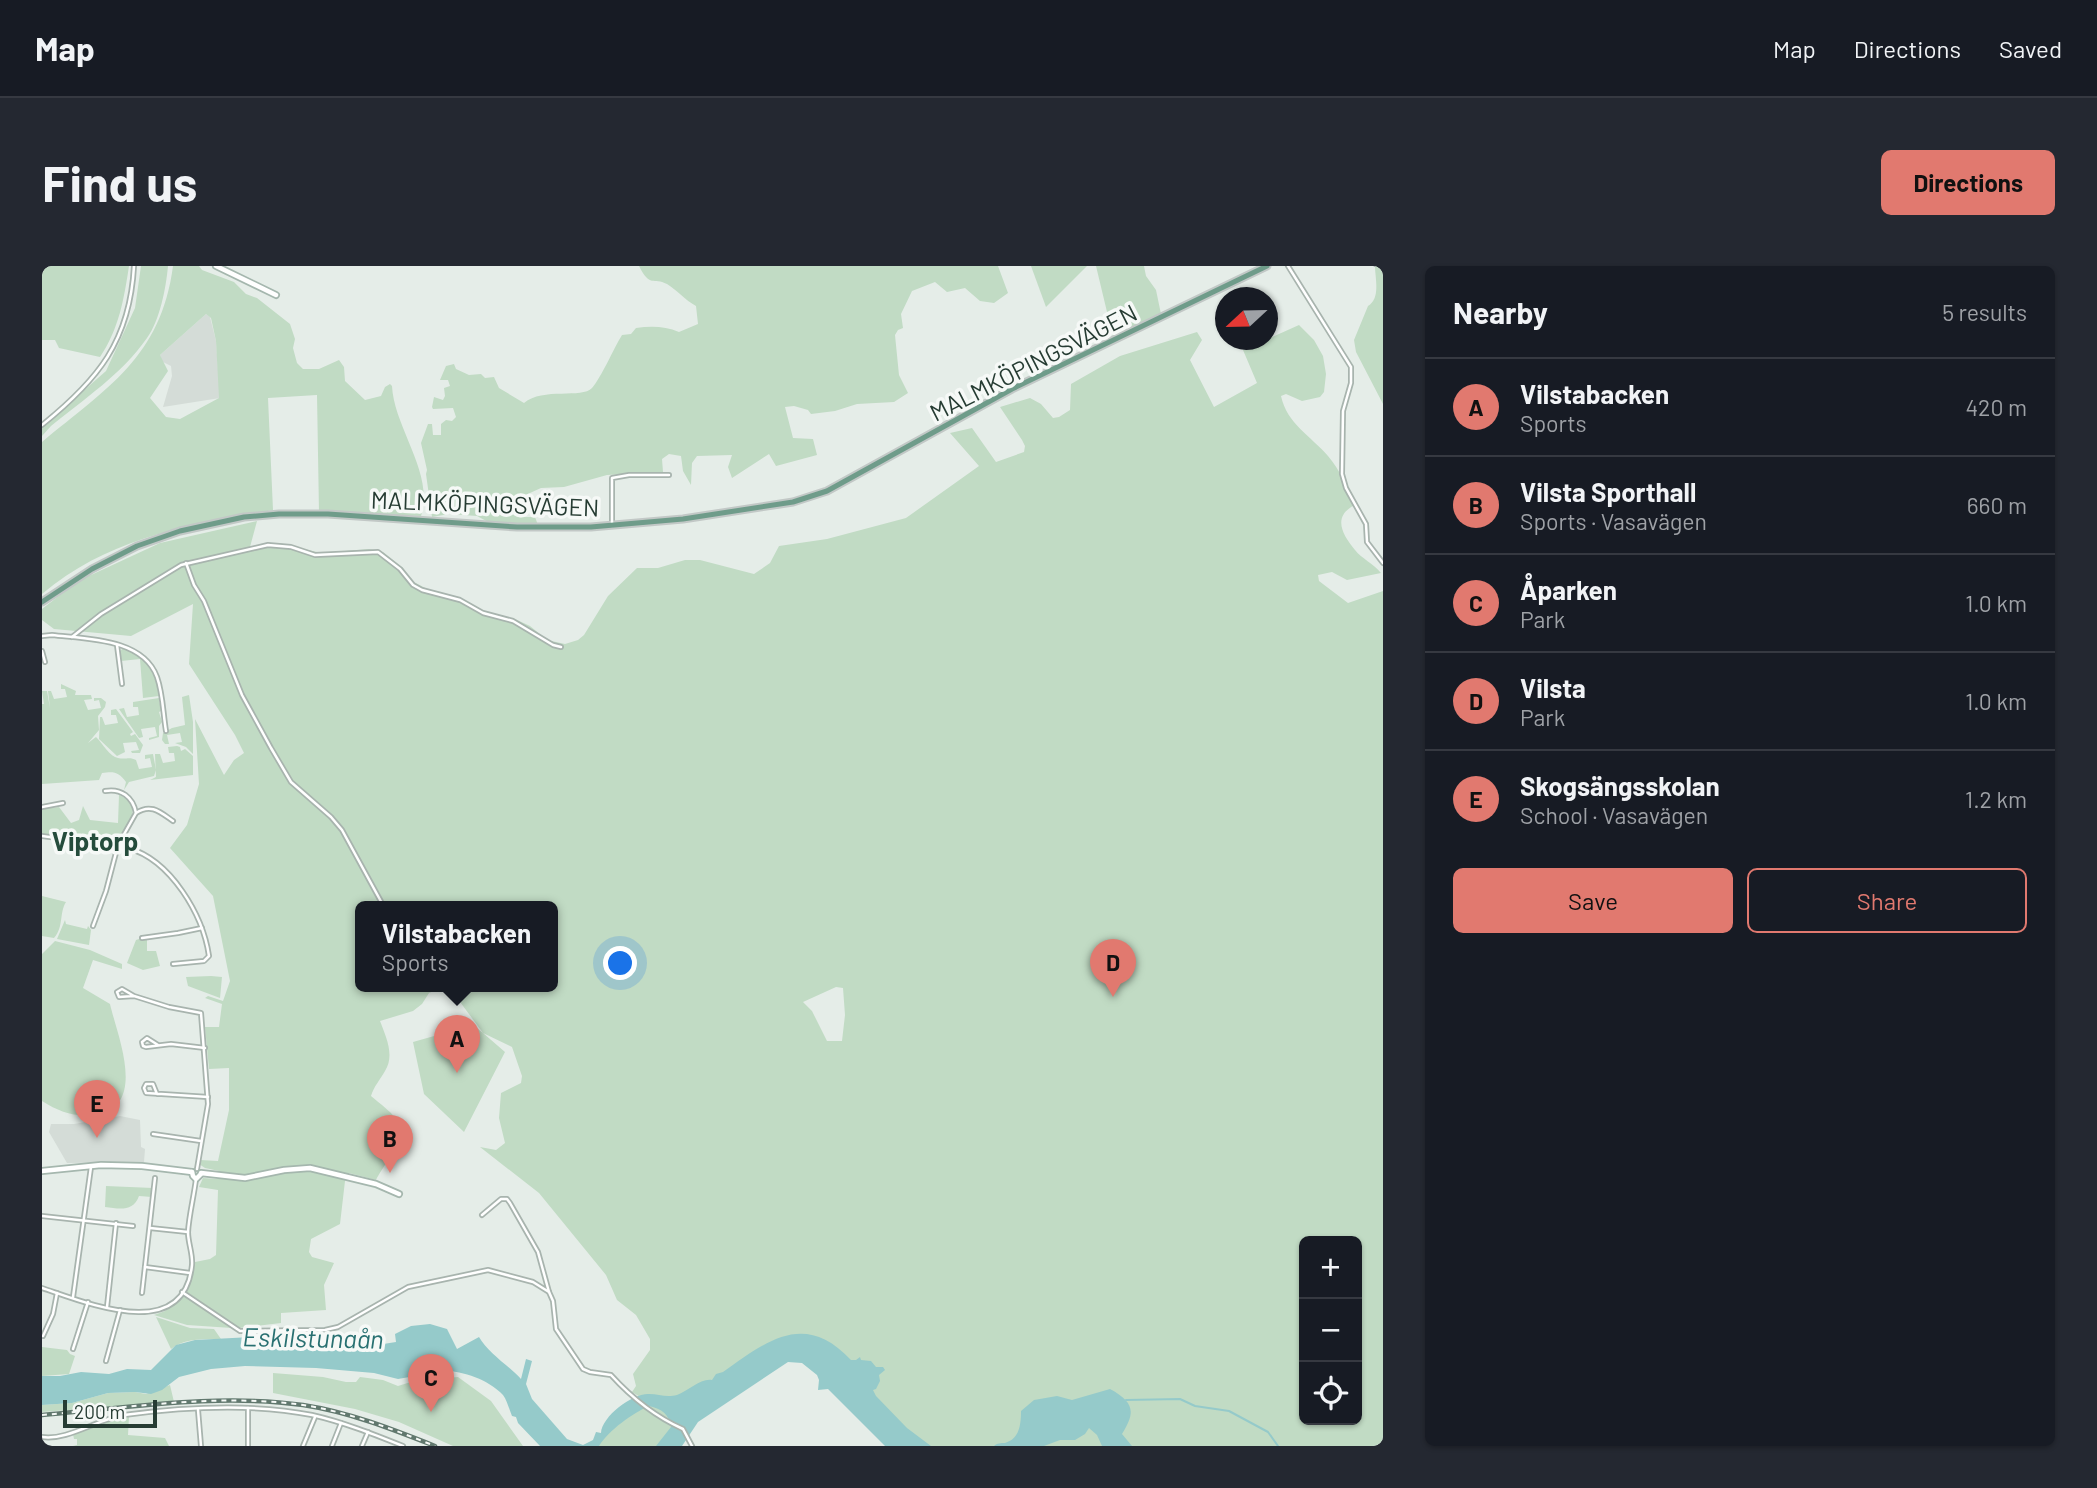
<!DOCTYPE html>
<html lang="en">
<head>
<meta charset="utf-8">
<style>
  body { margin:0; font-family:Barlow,sans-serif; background:#242831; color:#f1f3f6 }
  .controls { position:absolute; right:21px; bottom:21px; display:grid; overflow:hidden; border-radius:10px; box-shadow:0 2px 5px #0004 }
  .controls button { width:63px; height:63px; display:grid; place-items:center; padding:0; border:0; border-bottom:2px solid #363941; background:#171b24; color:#f1f3f6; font:35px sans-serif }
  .compass { position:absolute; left:1173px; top:21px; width:63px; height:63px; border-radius:50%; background:#171b24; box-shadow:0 2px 5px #0004; rotate:248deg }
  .scale { position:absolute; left:21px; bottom:18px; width:94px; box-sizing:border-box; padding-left:7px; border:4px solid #263c33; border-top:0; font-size:19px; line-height:24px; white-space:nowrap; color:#263c33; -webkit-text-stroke:5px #f6f9f7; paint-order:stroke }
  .you { position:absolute; left:579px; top:698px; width:24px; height:24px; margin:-18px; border:5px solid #fff; border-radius:50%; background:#1a73e8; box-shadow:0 0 0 10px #1a73e833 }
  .badge { display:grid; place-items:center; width:46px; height:46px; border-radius:50%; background:#e1796f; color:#111; font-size:23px; font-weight:700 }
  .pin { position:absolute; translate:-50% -58px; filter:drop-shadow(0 2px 4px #0008) }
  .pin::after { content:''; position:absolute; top:37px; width:24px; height:21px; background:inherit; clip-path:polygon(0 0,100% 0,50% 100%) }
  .popup { position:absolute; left:313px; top:635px; width:203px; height:91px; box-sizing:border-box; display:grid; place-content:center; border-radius:10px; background:#171b24; filter:drop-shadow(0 2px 5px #0005); font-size:23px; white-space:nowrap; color:#9ea1a6 }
  .popup b { font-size:26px; color:#f1f3f6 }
  .popup::after { content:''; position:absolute; left:50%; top:100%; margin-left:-14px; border:14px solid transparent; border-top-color:#171b24 }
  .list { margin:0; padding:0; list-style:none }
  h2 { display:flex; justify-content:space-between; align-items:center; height:91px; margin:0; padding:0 28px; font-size:30px }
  h2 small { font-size:23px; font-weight:400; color:#9ea1a6 }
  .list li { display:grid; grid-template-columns:46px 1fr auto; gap:21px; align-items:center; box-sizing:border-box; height:98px; padding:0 28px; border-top:2px solid #363941 }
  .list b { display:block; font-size:26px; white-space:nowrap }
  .list p { margin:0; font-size:23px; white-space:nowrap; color:#9ea1a6 }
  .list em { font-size:23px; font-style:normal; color:#9ea1a6 }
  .actions { display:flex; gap:14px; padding:21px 28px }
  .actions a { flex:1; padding:16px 0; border:2px solid #e1796f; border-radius:10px; text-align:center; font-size:24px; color:#e1796f }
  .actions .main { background:#e1796f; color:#111 }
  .icon { flex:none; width:38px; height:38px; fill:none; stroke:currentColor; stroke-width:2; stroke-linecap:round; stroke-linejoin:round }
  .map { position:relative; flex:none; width:1341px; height:1180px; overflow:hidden; border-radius:10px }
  header { display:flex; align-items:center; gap:42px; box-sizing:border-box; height:98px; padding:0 35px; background:#171b24; border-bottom:2px solid #363941 }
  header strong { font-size:33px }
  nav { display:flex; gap:38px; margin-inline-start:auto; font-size:24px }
  .intro { display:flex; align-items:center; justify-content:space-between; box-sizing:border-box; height:168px; padding:0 42px }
  h1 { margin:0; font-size:49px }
  .button { padding:18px 32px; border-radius:10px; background:#e1796f; color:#111; font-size:24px; font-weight:700 }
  main { display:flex; gap:42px; padding:0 42px }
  aside { flex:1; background:#171b24; border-radius:10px; box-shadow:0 2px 5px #0004 }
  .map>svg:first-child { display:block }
  .built { fill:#d4dcd7 }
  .green { fill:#c1dbc4; fill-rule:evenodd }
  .water { fill:#95caca }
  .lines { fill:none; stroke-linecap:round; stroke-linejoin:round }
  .stream { stroke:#95caca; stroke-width:2 }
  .street-casing { stroke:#a8b4ae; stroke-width:6 }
  .secondary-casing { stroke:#a5b7ae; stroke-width:8 }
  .primary-casing { stroke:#c2c8c6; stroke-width:9 }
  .street { stroke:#fff; stroke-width:2.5 }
  .secondary { stroke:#fff; stroke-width:4.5 }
  .primary { stroke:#6f9c8a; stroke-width:5 }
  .rail-casing { stroke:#61786e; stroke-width:4.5 }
  .rail { stroke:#f6f9f7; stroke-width:2; stroke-dasharray:5; stroke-linecap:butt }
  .labels { text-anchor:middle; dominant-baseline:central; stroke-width:7; stroke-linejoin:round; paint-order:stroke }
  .street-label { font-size:24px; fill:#263c33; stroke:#f6f9f7 }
  .neighbourhood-label { font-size:26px; font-weight:bold; fill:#254c3c; stroke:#f6f9f7 }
  .water-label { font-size:26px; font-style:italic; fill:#287071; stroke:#f6f9f7 }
</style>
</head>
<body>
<header>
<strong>Map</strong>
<nav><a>Map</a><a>Directions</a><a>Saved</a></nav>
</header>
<div class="intro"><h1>Find us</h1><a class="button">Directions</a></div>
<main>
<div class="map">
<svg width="1341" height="1180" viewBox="0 0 1341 1180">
  <rect width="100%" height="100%" fill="#e5ede8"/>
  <g class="built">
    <polygon points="164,48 168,51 174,75 178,132 121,141 130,110 129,100 119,95 118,89"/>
    <polygon points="78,850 98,854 99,881 103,883 102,896 25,897 7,866 9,858 32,858"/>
  </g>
  <g class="green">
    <path d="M 0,0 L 87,0 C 82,33 77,63 58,91 L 17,82 L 13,74 L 0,74 Z"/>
    <path d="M 99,0 L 126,0 C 124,22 118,54 105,72 C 80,108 42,133 9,160 L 0,170 L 0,161 L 64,105 L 93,42 Z"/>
    <path d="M 131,0 L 157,0 L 160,4 L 192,16 L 204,28 L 215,32 L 248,58 L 253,73 L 251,82 L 255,97 L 261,103 L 277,103 L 297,94 L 302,101 L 303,115 L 323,134 L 339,130 L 343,121 L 348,118 L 350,120 C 352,162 393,208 379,250 L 277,246 L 275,129 L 226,132 L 231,244 C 146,259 68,271 0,328 L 0,176 C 65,122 119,91 131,0 ZM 164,48 L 169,52 L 174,75 L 177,132 L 138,153 L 124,151 L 108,132 L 126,105 L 118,89 Z"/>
    <path d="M 597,0 L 956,0 L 966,27 L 952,37 L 938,35 L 923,22 L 905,26 L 893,16 L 870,25 L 859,48 L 861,62 L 856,64 L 853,69 L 857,109 L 866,127 L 852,136 L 815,138 L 793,145 L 769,148 L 766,144 L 752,140 L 743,141 L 751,172 L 771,173 L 775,189 L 734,200 L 727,188 L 690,212 L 686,201 L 690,189 L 655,190 L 650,197 L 649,219 L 641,205 L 639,190 L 627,188 L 620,193 L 621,206 L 565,209 L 522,221 L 499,222 L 468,236 L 471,244 L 483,251 L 493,251 L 496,259 L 450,258 L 435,250 L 407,248 L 390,251 L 384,208 L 385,204 L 379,177 L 386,158 L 390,158 L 391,169 L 399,169 L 399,158 L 404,154 L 410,155 L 414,151 L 411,142 L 391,143 L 390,141 L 392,131 L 401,134 L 403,130 L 402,122 L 408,120 L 406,114 L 398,114 L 404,100 L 412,98 L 414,103 L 427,109 L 439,108 L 443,112 L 452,111 L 457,122 L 482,137 C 501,121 540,133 550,122 C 559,112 572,82 580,69 L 589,68 L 594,62 C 609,60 623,60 637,66 L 656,58 L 654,40 C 643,34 635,24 625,18 C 611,11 608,22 597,0 Z"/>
    <polygon points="989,0 1045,0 1004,41"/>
    <polygon points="1054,0 1102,0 1104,10 1114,24 1119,48 1071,71"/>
    <path d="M 1333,0 L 1341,0 L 1341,138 L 1314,86 L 1312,74 L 1326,40 C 1339,32 1333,13 1333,0 Z"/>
    <path d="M 1257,59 L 1272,74 L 1281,90 L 1284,108 L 1282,126 L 1278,131 L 1260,135 L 1244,128 L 1239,130 C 1245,158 1269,170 1286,190 C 1298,204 1306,223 1315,238 C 1290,249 1299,267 1313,284 C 1320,293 1331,297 1339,307 L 1305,314 L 1290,306 L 1276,309 L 1277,315 L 1306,337 L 1341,325 L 1341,1180 L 864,1180 L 771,1075 L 732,1084 L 629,1180 L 549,1180 L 603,1134 L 590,1126 L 594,1120 L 591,1108 L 608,1084 L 608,1073 L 594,1049 L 575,1034 L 564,1009 L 497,927 L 438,881 L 454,884 L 463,877 L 457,852 L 459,827 L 479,817 L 480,810 L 470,781 L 441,767 L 463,786 L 422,866 L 382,828 L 371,776 L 431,759 L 441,767 L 407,721 L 511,721 L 511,641 L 319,641 L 319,721 L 401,721 L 387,727 L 380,738 L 371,745 L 338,755 C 344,771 353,789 343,805 C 338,814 332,820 329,830 C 337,837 353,848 357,858 C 364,873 339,903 334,914 L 307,907 L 303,915 L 298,958 L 269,973 L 267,986 L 270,991 L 292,997 L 282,1019 L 284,1044 L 239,1047 L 239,1057 L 197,1062 L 146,1027 L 144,1025 L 153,996 L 168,993 L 174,989 L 176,924 L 157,921 L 161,912 L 176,913 L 177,905 L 163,902 L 157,898 L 158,894 L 176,895 L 187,844 L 187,802 L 167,803 L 163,761 L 177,761 L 180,738 L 163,732 L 166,730 L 181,735 L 188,715 L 171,630 L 128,582 L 145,559 L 157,518 L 153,453 L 182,509 L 192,494 L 202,487 L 193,469 L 147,398 L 151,338 L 89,370 L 12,363 L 0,354 L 0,343 L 36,315 L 118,277 L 215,255 L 208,281 L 237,277 L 279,287 L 327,283 L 341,286 L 361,302 L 370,315 L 387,324 L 422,334 L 444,346 L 473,353 L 488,360 L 505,374 L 523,378 L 536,374 L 542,369 L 566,330 L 595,302 L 616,302 L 643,294 L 658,294 L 712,308 L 728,297 L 737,280 L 785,273 L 864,252 L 937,200 L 908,167 L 930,162 L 954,196 L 982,186 L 983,180 L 980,174 L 958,141 L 988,132 L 999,138 L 1011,152 L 1017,151 L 1028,144 L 1029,118 L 1078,90 L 1155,66 L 1160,74 L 1148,94 L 1172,141 L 1215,117 L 1201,84 ZM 794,721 L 801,722 L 803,749 L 800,775 L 785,775 L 770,745 L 761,736 ZM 1262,975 L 1315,975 L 1315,1154 L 1262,1154 Z"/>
    <path d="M 81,382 C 104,391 114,406 117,430 L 101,432 L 98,393 L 79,395 L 77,386 Z"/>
    <path d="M 19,418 L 34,425 L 33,429 L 49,429 L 50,433 L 42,434 L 46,444 L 59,442 L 57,434 L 52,435 L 52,432 L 59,432 L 64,436 L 63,441 L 56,450 L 57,464 L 46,477 L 54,471 C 61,478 68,491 76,492 C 84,494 87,490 94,494 L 97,503 L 110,501 L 108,492 L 103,493 L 103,489 L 111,488 L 114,504 L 112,510 L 87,516 L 82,524 L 84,516 C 77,506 72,505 60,507 L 57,514 L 0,518 L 0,438 L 2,438 L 0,425 L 5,425 L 8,442 L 6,425 L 9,425 L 12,433 L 25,431 L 23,423 L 19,423 Z"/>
    <polygon points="147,429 151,456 151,488 144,481 133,477 140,476 138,467 125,469 127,478 123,478 120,474 121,467 130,462 143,459 140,431"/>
    <polygon points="117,432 119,445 117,446 120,456 117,460 117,471 107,474 107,472 115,470 113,461 99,463 101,471 97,472 77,443 82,442 85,451 97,449 96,441 91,441 91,436"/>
    <polygon points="74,443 91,466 88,468 89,470 93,468 101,479 98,487 90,487 89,485 97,484 94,476 81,477 83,486 75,490 57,473 58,451 60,451 63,459 76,457 74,449 69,449 69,444"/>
    <polygon points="135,480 138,481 139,485 143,483 151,490 151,509 108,514 114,511 113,488 118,488 121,497 133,495 132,487 127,487 126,481"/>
    <path d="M 77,529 C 104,539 85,565 71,578 L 0,569 L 0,543 L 17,541 L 29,557 L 37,554 L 41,540 L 48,554 L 76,557 Z"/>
    <path d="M 0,630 L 24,636 C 17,647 22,661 12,672 L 0,670 Z"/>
    <polygon points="23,654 24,658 45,663 46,660 49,664 47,679 15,673"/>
    <polygon points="100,672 105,673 105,685 114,685 118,700 101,704 85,697 94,674"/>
    <path d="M 13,675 L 48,684 L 80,698 L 80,703 L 51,694 L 41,722 L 68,738 C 75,769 105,838 57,848 C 35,852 19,847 0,835 L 0,688 Z"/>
    <polygon points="169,710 180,711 178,732 146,720 144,711"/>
    <path d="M 64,920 L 111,922 L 110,931 L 97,930 C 91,946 78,943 63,941 Z"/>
    <polygon points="142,1030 149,1034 190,1062 145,1059 112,1049 123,1045"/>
    <path d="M 114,1051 L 148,1062 L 172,1063 L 179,1073 C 163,1073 142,1072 129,1083 Z"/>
    <polygon points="0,1081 25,1084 28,1088 33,1090 27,1108 0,1110"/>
    <polygon points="231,1107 281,1111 304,1116 314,1116 318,1111 341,1114 356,1120 372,1115 416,1111 449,1135 481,1180 411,1180 357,1156 313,1143 231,1127"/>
    <polygon points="128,1119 132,1136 0,1146 0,1139 30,1137 66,1127 93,1126 104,1128"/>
    <polygon points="87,1151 86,1169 123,1172 127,1180 31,1180 35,1179 35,1173 32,1173 31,1168 53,1159"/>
  </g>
  <g class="water">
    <path d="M 388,1058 L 405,1063 L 415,1083 L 437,1071 C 446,1087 466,1099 479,1113 L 484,1093 L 490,1095 L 484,1118 L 490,1133 L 525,1173 L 541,1179 L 551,1174 L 554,1166 L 559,1167 C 560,1150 591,1127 607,1128 C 617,1128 624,1132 635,1129 C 646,1125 659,1112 670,1114 L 674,1108 L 681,1106 C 726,1074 763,1045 809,1094 L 814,1094 L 818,1091 L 819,1094 L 829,1095 L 834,1101 L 841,1101 L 843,1104 L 837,1109 L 838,1115 L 834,1123 L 831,1124 L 834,1130 L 865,1162 L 889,1180 L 843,1180 L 786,1123 L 776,1124 L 777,1114 L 775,1109 L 760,1097 L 746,1096 L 656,1156 L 640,1180 L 614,1180 L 629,1161 C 627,1148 620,1143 607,1140 C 591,1147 567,1164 557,1180 L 498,1180 L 476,1157 L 474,1151 L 470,1150 C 467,1143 465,1134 461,1129 C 446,1113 422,1106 401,1104 L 397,1111 L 390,1107 L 356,1113 L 332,1107 L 274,1102 L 203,1100 L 169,1103 L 137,1111 L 120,1124 L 109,1128 L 93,1126 L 66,1127 L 30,1137 L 0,1139 L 0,1110 L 18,1110 L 39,1106 L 67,1108 L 85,1103 L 109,1104 L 134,1079 L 153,1074 L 250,1069 L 297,1077 L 335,1079 L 354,1076 L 353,1068 L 369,1060 Z"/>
    <path d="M 1068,1123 C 1092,1136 1094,1146 1080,1168 L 1090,1180 L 1060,1180 L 1055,1169 L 1047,1162 L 1043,1168 L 1033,1174 L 1018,1174 L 1002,1180 L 952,1180 C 955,1177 959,1177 963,1177 C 978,1173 979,1157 979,1145 L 992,1134 L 1015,1130 L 1030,1134 Z"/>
  </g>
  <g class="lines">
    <polyline class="stream" points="1084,1134 1138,1133 1153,1140 1187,1145 1226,1166 1236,1180"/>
    <defs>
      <g id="street">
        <polyline points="1246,0 1309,101 1309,117 1301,145 1300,208 1304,222 1324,258 1325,276 1341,297"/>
        <path d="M 0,159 C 56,114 88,75 92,0"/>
        <polyline points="570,260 570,212 587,209 627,209"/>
        <polyline points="144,297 152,319 162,335 200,429 229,482 249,516 289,551 300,564 342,641"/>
        <path d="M 0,370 L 10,369 C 44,373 101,372 115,411 C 121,428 121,447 124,465"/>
        <polyline points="30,371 59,348 139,299 226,279 249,281 273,289 336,286 358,303 371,319 380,324 418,334 441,347 471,355 511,379 519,381"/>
        <polyline points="75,379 80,418"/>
        <polyline points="0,385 3,396"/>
        <polyline points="0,541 21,537"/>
        <path d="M 94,547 C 109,537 118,546 131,555"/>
        <path d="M 0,570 C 28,574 59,574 86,582 C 129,594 161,649 167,690 L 162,695 L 131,698"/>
        <path d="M 51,660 L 64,625 L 76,579 L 94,547 C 91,531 79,522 63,525"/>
        <polyline points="100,672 136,667 160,662"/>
        <polyline points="92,730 80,723 75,726 77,731 92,730 127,741 159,747 166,838 155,903"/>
        <polyline points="116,779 105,772 100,776 101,780 104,781 129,778 163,782"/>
        <polyline points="115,828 111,818 104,818 102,822 104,827 166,831"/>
        <polyline points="111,868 159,875"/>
        <polyline points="440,949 459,933 465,933 468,937 496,986 507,1026"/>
        <polyline points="0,950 91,960"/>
        <polyline points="108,962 146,966"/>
        <polyline points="103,1001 148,1007"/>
        <path d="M 0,1022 C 45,1037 142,1078 150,999 C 151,988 146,977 146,966 C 147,949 152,930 154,913"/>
        <path d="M 140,1026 L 198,1065 L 283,1064 L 296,1061 L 366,1021 L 446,1004 L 491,1016 L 507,1026 L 511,1035 L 514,1063 L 541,1103 L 548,1106 L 569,1109 C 589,1131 614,1151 641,1163 L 650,1180"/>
        <polyline points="100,1027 113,912"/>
        <polyline points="31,1031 49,901"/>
        <polyline points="65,1041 74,957"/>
        <polyline points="1,1070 11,1048 15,1027"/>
        <polyline points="31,1083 46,1036"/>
        <polyline points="64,1095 78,1044"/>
        <polyline points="156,1144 159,1180"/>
        <path d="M 0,1171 C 25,1175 56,1153 82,1149 C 143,1141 210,1137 270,1149 C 301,1156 331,1168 361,1180"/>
        <polyline points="206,1180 206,1142"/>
        <polyline points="261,1180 273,1151"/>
        <polyline points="290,1180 299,1157"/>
        <polyline points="320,1180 326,1166"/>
      </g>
      <g id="secondary">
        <polyline points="174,0 234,29"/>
        <polyline points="0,905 59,899 100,900 150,906"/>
        <polyline points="150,906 151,910 154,913 159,908"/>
        <polyline points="159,907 203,912 242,904 268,902 334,918 357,928"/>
      </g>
      <polyline id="primary" points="0,336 50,303 95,280 138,265 202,251 237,248 286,248 475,261 549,261 641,253 751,236 785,225 970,123 1225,0"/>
    </defs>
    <use href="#street" class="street-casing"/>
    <use href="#secondary" class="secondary-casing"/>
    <use href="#primary" class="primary-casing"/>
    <use href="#street" class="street"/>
    <use href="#secondary" class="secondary"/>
    <use href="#primary" class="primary"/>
    <defs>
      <path id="rail" d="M 0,1149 C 85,1142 175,1127 261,1139 C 307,1146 350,1163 393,1180"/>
    </defs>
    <use href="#rail" class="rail-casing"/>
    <use href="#rail" class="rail"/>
  </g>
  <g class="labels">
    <g class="street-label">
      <text transform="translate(991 96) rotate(-27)">MALMKÖPINGSVÄGEN</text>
      <text transform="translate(443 237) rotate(2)">MALMKÖPINGSVÄGEN</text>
    </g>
    <g class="neighbourhood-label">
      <text x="53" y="574">Viptorp</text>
    </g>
    <g class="water-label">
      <text transform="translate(271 1071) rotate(1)">Eskilstunaån</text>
    </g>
  </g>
</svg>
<div class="controls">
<button>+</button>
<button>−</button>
<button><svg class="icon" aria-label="locate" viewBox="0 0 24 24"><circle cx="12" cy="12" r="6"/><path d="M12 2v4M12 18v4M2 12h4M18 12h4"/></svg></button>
</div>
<svg class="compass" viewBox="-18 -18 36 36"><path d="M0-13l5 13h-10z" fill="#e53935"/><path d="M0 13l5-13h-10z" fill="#9ea1a6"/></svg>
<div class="scale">200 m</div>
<div class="you"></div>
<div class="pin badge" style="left:415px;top:807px">A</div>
<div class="popup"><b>Vilstabacken</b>Sports</div>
<div class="pin badge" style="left:348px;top:907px">B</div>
<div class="pin badge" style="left:389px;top:1146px">C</div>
<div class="pin badge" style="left:1071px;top:731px">D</div>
<div class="pin badge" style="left:55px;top:872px">E</div>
</div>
<aside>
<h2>Nearby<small>5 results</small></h2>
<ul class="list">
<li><span class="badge">A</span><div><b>Vilstabacken</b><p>Sports</p></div><em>420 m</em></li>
<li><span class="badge">B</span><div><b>Vilsta Sporthall</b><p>Sports · Vasavägen</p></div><em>660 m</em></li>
<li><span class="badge">C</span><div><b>Åparken</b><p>Park</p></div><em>1.0 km</em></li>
<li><span class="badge">D</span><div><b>Vilsta</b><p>Park</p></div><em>1.0 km</em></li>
<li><span class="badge">E</span><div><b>Skogsängsskolan</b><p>School · Vasavägen</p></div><em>1.2 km</em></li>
</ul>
<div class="actions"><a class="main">Save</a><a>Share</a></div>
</aside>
</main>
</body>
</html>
